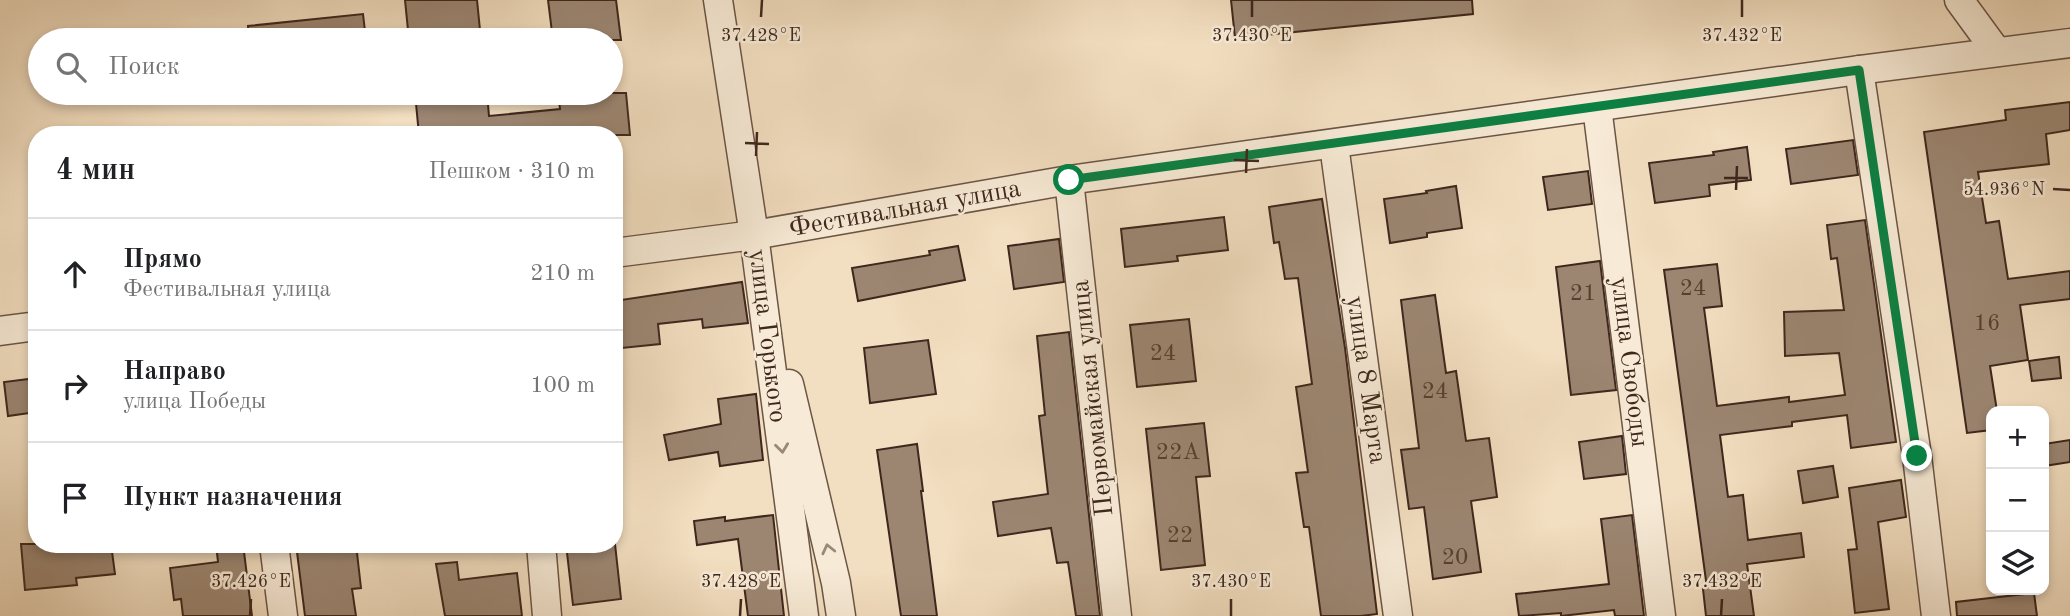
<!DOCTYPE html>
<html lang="ru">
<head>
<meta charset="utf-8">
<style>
  body { margin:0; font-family:"Old Standard TT",serif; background:#f6f6f6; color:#202124 }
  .controls { position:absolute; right:21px; bottom:21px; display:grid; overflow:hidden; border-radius:14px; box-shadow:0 4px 10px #0003 }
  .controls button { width:63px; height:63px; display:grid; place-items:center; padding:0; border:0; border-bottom:2px solid #e0e0e0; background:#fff; color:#202124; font:35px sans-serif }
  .stop { position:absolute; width:21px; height:21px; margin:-16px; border:5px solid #0b8043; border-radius:50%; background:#fff }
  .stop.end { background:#0b8043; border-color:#fff; box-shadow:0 2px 7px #0008 }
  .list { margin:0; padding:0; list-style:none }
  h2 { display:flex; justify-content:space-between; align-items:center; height:91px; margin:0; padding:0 28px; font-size:30px }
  h2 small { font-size:23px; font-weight:400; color:#757577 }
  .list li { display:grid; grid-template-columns:46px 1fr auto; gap:21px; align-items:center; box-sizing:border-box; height:112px; padding:0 28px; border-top:2px solid #e0e0e0 }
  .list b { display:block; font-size:26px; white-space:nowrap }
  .list p { margin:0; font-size:23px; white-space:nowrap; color:#757577 }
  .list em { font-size:23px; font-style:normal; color:#757577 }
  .icon { flex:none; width:38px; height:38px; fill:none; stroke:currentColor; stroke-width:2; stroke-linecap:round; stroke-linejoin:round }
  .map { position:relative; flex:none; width:2070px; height:616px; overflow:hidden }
  .search { position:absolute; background:#fff; box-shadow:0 4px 10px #0003; left:28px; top:28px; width:595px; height:77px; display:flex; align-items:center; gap:18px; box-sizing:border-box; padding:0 24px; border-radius:38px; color:#757577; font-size:26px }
  .panel { position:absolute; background:#fff; box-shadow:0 4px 10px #0003; left:28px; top:126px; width:595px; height:427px; border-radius:28px }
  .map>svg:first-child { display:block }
  .building { fill:#9c8672; stroke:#3e271d; stroke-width:2 }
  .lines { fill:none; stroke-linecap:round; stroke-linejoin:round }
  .minor-casing { stroke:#6b5546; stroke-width:31 }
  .minor { stroke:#f7ead6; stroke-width:28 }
  .oneway { stroke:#9a887a }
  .route { stroke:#0b8043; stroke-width:9 }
  .ticks { fill:none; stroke:#3e271d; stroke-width:2.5 }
  .labels { text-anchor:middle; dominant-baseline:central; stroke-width:5; stroke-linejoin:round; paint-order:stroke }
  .number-label { font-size:23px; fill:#563f32 }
  .street-label { font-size:26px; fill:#3e271d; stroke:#f7ead6 }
  .ticks-label { font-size:18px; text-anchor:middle; fill:#3e271d; stroke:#f7ead6; stroke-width:5; stroke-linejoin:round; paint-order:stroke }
</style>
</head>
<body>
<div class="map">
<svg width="2070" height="616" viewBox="0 0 2070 616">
  <rect width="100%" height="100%" fill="#f2dec0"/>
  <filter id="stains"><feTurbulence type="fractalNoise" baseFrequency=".00286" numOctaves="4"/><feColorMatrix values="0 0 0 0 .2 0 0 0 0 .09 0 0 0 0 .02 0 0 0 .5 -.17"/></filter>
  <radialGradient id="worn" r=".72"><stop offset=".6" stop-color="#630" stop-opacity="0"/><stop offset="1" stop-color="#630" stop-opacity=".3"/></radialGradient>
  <g class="building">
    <polygon points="405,0 477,0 481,40 409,40"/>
    <polygon points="548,0 616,0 621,40 553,40"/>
    <polygon points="1231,0 1472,0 1473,14 1235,38"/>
    <polygon points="363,14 366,40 249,40 248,26"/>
    <polygon points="415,93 487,93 489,116 560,109 558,93 626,93 630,135 419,135"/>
    <polygon points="2070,102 2070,130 2046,134 2049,164 1978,172 1986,223 1999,221 2008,279 2070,271 2070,299 2020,305 2028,360 1990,366 1997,411 1991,411 1991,430 1967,433 1924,132 2006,120 2005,110"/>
    <polygon points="1853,140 1858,175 1791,184 1786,149"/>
    <polygon points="1747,147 1751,180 1709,185 1710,196 1655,203 1649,163 1714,155 1713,152"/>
    <polygon points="1588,171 1592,204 1548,210 1543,177"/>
    <polygon points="1456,186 1462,228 1427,233 1427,237 1390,243 1384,199 1427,193 1426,191"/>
    <polygon points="1322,199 1345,348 1377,614 1361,616 1321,616 1309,527 1304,527 1296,473 1308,472 1296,387 1312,384 1298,278 1285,279 1279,242 1274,243 1269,207"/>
    <polygon points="1224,217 1228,250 1177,256 1178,261 1125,267 1121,229"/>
    <polygon points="1865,220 1896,442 1851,448 1847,415 1792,422 1792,426 1720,435 1728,497 1743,495 1748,540 1801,533 1804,557 1747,564 1754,616 1706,616 1703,589 1707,588 1664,270 1717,264 1722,306 1704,308 1717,406 1789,397 1789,402 1845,395 1839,353 1785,356 1784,312 1844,310 1837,258 1831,259 1827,225"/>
    <polygon points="1059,239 1064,282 1014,289 1008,246"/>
    <polygon points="958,246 965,280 858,301 852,268 930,255 929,251"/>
    <polygon points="1600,261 1616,390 1571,395 1556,267"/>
    <polygon points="742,282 748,323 703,328 702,319 658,324 660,344 622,348 620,331 614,332 614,301"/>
    <polygon points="1435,295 1446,373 1456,371 1466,441 1489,438 1497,497 1471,501 1481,572 1433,579 1424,507 1409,509 1401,450 1419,448 1401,300"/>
    <polygon points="1189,319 1196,381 1137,387 1130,325"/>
    <polygon points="1069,332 1100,616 1076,616 1068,562 1057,563 1051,528 998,536 993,502 1048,494 1039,416 1045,415 1037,336"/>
    <polygon points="928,340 936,394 870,403 864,348"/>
    <polygon points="2059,357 2061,378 2032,381 2029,361"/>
    <polygon points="37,378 37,412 8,416 4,382"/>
    <polygon points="756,394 763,460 720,466 718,452 669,460 664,435 721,424 718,399"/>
    <polygon points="1204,423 1210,476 1196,477 1205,565 1161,570 1146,429"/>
    <polygon points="1622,436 1626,474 1584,479 1579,442"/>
    <polygon points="2070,440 2070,462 2044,466 2044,444"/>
    <polygon points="917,444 923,491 921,491 937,616 901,616 877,450"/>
    <polygon points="1833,466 1838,497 1803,503 1798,471"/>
    <polygon points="1901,480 1906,517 1878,522 1889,609 1855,613 1848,550 1857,549 1849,488"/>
    <polygon points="773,515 784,616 748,616 738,539 697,545 694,521 725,517 725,521"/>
    <polygon points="1632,515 1644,616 1615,616 1614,610 1561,616 1561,613 1519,616 1516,594 1609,584 1601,519"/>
    <polygon points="21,544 111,544 115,574 76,578 77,585 25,590"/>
    <polygon points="216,544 243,544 252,616 183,616 181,599 174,600 170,568 218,562"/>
    <polygon points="296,544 356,544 361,588 352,589 356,616 305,616"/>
    <polygon points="566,544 615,544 621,599 573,605"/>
    <polygon points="457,562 459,580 517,573 522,616 445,616 436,564"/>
    <polygon points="2034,593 2037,616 1957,616 1956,602"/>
  </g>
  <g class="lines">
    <defs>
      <g id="minor">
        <polyline points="718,0 754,235 804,616"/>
        <polyline points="1959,0 1997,52"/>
        <polyline points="1859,70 1917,456 1936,616"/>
        <polyline points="1597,107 1661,616"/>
        <polyline points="1334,145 1398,616"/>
        <polyline points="1069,180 1117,616"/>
        <polyline points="614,253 754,235 1069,180 1859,70 2070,43"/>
        <polyline points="0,331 37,326"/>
        <polyline points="789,384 836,583 841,616"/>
        <polyline points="274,544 283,616"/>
        <polyline points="541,544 547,616"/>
      </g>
    </defs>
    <use href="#minor" class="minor-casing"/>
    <use href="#minor" class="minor"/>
  </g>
  <defs><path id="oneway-chevron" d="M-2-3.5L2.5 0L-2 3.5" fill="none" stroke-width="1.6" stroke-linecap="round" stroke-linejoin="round" transform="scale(1.75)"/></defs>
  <g class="oneway">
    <use href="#oneway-chevron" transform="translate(782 448) rotate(83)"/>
    <use href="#oneway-chevron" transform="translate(828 549) rotate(-103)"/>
  </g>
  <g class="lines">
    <polyline class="route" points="1069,180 1859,70 1917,456"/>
  </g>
  <path class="ticks" d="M 761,17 L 762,0M 1252,17 L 1252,0M 1742,17 L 1742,0M 745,143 L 769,144M 756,156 L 757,132M 1234,160 L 1259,161M 1246,173 L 1247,149M 1724,178 L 1748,178M 2053,189 L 2070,190M 1736,190 L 1737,166M 250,616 L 251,599M 740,616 L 741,599M 1231,616 L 1231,599M 1721,616 L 1722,599"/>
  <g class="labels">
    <g class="number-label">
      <text x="1693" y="288">24</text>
      <text x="1583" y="293">21</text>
      <text x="1987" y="323">16</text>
      <text x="1163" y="353">24</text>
      <text x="1435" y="391">24</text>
      <text x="1178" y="452">22А</text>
      <text x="1180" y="535">22</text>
      <text x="1455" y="557">20</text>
    </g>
    <g class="street-label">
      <text transform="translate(905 209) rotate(-10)">Фестивальная улица</text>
      <text transform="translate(767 336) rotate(83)">улица Горького</text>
      <text transform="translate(1629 362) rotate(83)">улица Свободы</text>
      <text transform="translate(1366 380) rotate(82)">улица 8 Марта</text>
      <text transform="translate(1093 398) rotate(-96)">Первомайская улица</text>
    </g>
  </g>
  <g class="ticks-label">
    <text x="761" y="41">37.428°E</text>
    <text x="1252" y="41">37.430°E</text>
    <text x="1742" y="41">37.432°E</text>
    <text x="2004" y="195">54.936°N</text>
    <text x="251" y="587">37.426°E</text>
    <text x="741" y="587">37.428°E</text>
    <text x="1231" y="587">37.430°E</text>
    <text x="1722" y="587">37.432°E</text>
  </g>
  <rect width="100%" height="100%" filter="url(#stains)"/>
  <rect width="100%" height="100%" fill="url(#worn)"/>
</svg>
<div class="controls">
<button>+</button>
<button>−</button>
<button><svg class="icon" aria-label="layers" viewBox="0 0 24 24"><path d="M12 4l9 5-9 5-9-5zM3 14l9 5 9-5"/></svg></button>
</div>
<div class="stop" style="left:1069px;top:180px"></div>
<div class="stop end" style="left:1917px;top:456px"></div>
<div class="search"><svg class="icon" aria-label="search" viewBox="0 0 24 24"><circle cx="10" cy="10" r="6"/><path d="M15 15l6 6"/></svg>Поиск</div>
<section class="panel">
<h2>4 мин<small>Пешком · 310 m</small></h2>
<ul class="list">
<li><svg class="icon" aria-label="ahead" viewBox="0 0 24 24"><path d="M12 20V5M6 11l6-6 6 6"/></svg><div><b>Прямо</b><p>Фестивальная улица</p></div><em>210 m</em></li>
<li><svg class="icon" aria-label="right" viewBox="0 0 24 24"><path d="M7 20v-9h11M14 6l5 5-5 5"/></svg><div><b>Направо</b><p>улица Победы</p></div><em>100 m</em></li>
<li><svg class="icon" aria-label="arrive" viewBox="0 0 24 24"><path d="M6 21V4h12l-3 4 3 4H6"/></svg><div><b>Пункт назначения</b></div></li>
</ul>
</section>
</div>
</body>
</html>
